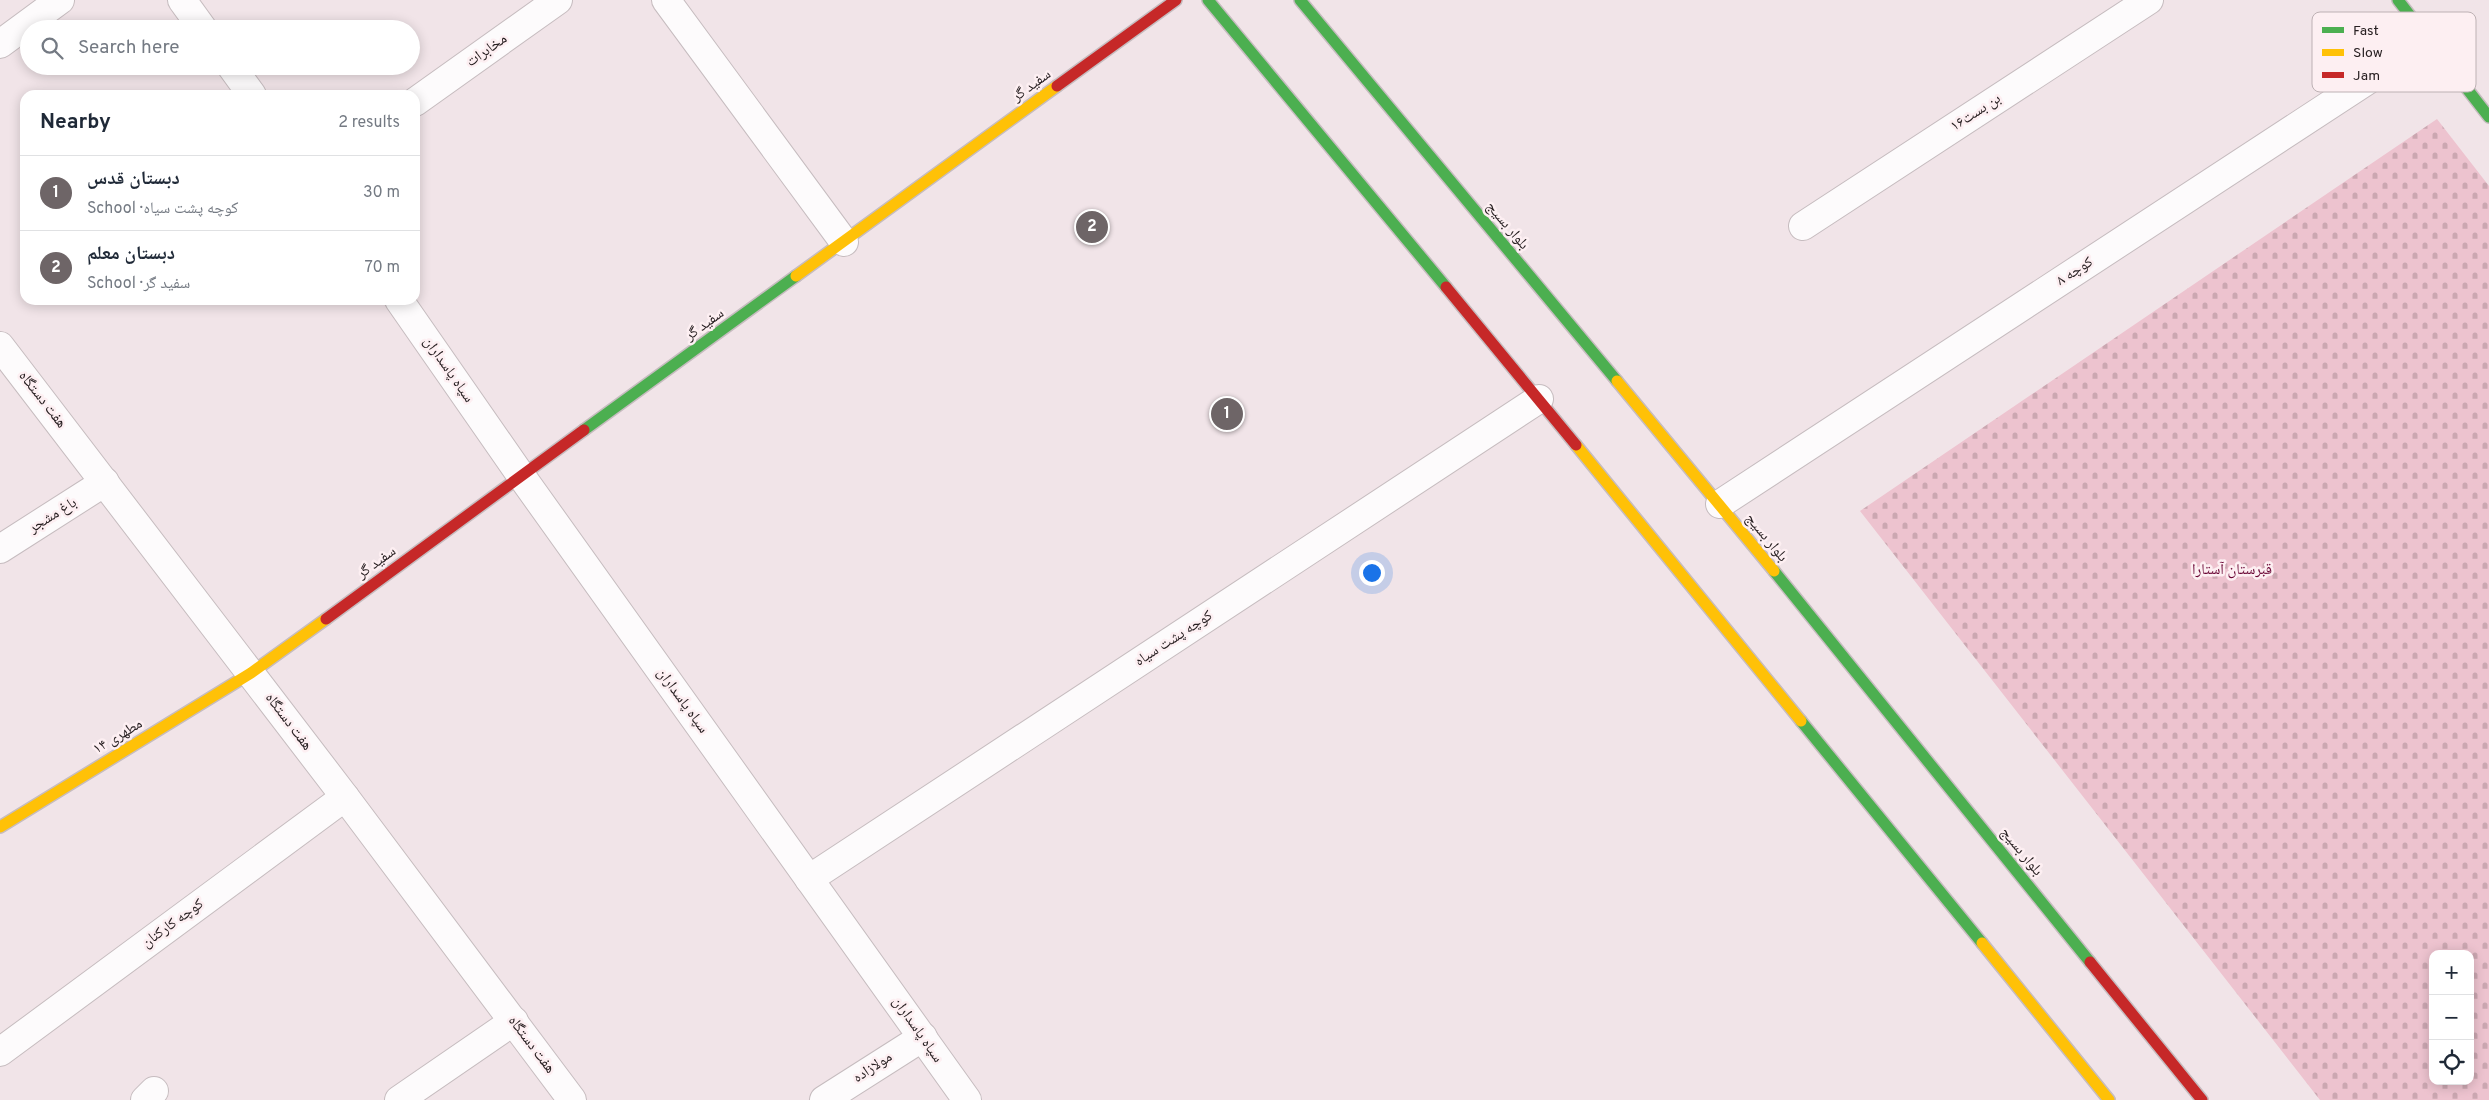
<!DOCTYPE html>
<html lang="en">
<head>
<meta charset="utf-8">
<style>
  body { margin:0; font-family:Overpass,"Noto Naskh Arabic",sans-serif; background:#f6f6f7; color:#1f2937 }
  .controls { position:absolute; right:15px; bottom:15px; display:grid; overflow:hidden; border-radius:10px; box-shadow:0 2px 12px #0003 }
  .controls button { width:45px; height:45px; display:grid; place-items:center; padding:0; border:0; border-bottom:1px solid #e0e1e3; background:#fff; color:#1f2937; font:25px sans-serif }
  .you { position:absolute; left:1371px; top:572px; width:18px; height:18px; margin:-12px; border:4px solid #fff; border-radius:50%; background:#1a73e8; box-shadow:0 0 0 8px #1a73e833 }
  .badge { display:grid; place-items:center; width:32px; height:32px; border-radius:50%; background:#6e6567; color:#fff; font-size:16px; font-weight:700 }
  .pin { position:absolute; translate:-50% -50%; border:2px solid #fff; box-shadow:0 1px 5px #0006 }
  .list { margin:0; padding:0; list-style:none }
  h2 { display:flex; justify-content:space-between; align-items:center; height:65px; margin:0; padding:0 20px; font-size:21px }
  h2 small { font-size:16px; font-weight:400; color:#747a83 }
  .list li { display:grid; grid-template-columns:32px 1fr auto; gap:15px; align-items:center; box-sizing:border-box; height:75px; padding:0 20px; border-top:1px solid #e0e1e3 }
  .list b { display:block; font-size:19px; white-space:nowrap }
  .list p { margin:0; font-size:16px; white-space:nowrap; color:#747a83 }
  .list em { font-size:16px; font-style:normal; color:#747a83 }
  .icon { flex:none; width:28px; height:28px; fill:none; stroke:currentColor; stroke-width:2; stroke-linecap:round; stroke-linejoin:round }
  .map { position:relative; flex:none; width:2489px; height:1100px; overflow:hidden }
  .search { position:absolute; background:#fff; box-shadow:0 2px 12px #0003; left:20px; top:20px; width:400px; height:55px; display:flex; align-items:center; gap:12px; box-sizing:border-box; padding:0 18px; border-radius:28px; color:#747a83; font-size:19px }
  .panel { position:absolute; background:#fff; box-shadow:0 2px 12px #0003; left:20px; top:90px; width:400px; height:215px; border-radius:15px }
  .map>svg:first-child { display:block }
  .cemetery { fill:url(#cemetery-stones); fill-rule:evenodd }
  .lines { fill:none; stroke-linecap:round; stroke-linejoin:round }
  .street-casing { stroke:#c6bcbf; stroke-width:30 }
  .fast-casing { stroke:#c6bcbf; stroke-width:14 }
  .slow-casing { stroke:#c6bcbf; stroke-width:14 }
  .jam-casing { stroke:#c6bcbf; stroke-width:14 }
  .street { stroke:#fdfbfc; stroke-width:28 }
  .fast { stroke:#4caf50; stroke-width:11 }
  .slow { stroke:#ffc107; stroke-width:11 }
  .jam { stroke:#c62828; stroke-width:11 }
  .labels { text-anchor:middle; dominant-baseline:central; stroke-width:5; stroke-linejoin:round; paint-order:stroke }
  .street-label { font-size:15px; fill:#282022; stroke:#fdeff2 }
  .park-label { font-size:15px; fill:#6a0635; stroke:#fdeff2 }
  .key { fill:#fdeff2; stroke:#bdb1b4; stroke-width:1 }
  .key-label { font-size:14px; fill:#282022 }
</style>
</head>
<body>
<div class="map">
<svg width="2489" height="1100" viewBox="0 0 2489 1100">
  <defs>
    <pattern id="cemetery-stones" width="16" height="16" patternUnits="userSpaceOnUse" patternTransform="scale(1.25)"><rect width="16" height="16" fill="#edc3cf"/><path d="M2 7V4a2 2 0 0 1 4 0v3zM10 15v-3a2 2 0 0 1 4 0v3z" fill="#cba7b1"/></pattern>
  </defs>
  <rect width="100%" height="100%" fill="#f1e4e8"/>
  <path class="cemetery" d="M 2437,119 L 2489,186 L 2489,1100 L 2320,1100 L 1860,511 ZM 2433,954 L 2470,954 L 2470,1081 L 2433,1081 Z"/>
  <g class="lines">
    <defs>
      <g id="street">
        <polyline points="182,0 203,29"/>
        <polyline points="666,0 844,242"/>
        <polyline points="0,44 60,0"/>
        <polyline points="231,66 252,95"/>
        <polyline points="415,102 558,0"/>
        <polyline points="1803,226 2149,0"/>
        <polyline points="399,300 522,477 967,1100"/>
        <polyline points="0,346 345,797 572,1100"/>
        <polyline points="1720,504 2429,40"/>
        <polyline points="0,549 105,482"/>
        <polyline points="809,879 1539,399"/>
        <polyline points="0,1052 345,797"/>
        <polyline points="145,1100 154,1091"/>
        <polyline points="399,1100 514,1021"/>
        <polyline points="824,1100 923,1037"/>
      </g>
      <g id="fast">
        <polyline points="1208,0 1446,287"/>
        <polyline points="1300,0 1617,381"/>
        <polyline points="2398,0 2489,117"/>
        <polyline points="584,430 796,276"/>
        <polyline points="1774,571 2090,962"/>
        <polyline points="1801,721 1982,943"/>
      </g>
      <g id="slow">
        <polyline points="796,276 1057,86"/>
        <polyline points="1617,381 1774,571"/>
        <polyline points="1576,445 1801,721"/>
        <polyline points="0,827 251,673 326,619"/>
        <polyline points="1982,943 2109,1100"/>
      </g>
      <g id="jam">
        <polyline points="1057,86 1176,0"/>
        <polyline points="1446,287 1576,445"/>
        <polyline points="326,619 584,430"/>
        <polyline points="2090,962 2202,1100"/>
      </g>
    </defs>
    <use href="#street" class="street-casing"/>
    <use href="#fast" class="fast-casing"/>
    <use href="#slow" class="slow-casing"/>
    <use href="#jam" class="jam-casing"/>
    <use href="#street" class="street"/>
    <use href="#fast" class="fast"/>
    <use href="#slow" class="slow"/>
    <use href="#jam" class="jam"/>
  </g>
  <g class="labels">
    <g class="street-label">
      <text transform="translate(487 51) rotate(-35)">مخابرات</text>
      <text transform="translate(1032 86) rotate(-36)">سفید گر</text>
      <text transform="translate(1976 113) rotate(-33)">بن بست۱۶</text>
      <text transform="translate(1507 226) rotate(50)">بلوار بسیج</text>
      <text transform="translate(2075 272) rotate(-33)">کوچه ۸</text>
      <text transform="translate(705 325) rotate(-36)">سفید گر</text>
      <text transform="translate(448 370) rotate(55)">سپاه پاسداران</text>
      <text transform="translate(42 400) rotate(52)">هفت دستگاه</text>
      <text transform="translate(53 516) rotate(-32)">باغ مشجر</text>
      <text transform="translate(1766 538) rotate(51)">بلوار بسیج</text>
      <text transform="translate(377 563) rotate(-36)">سفید گر</text>
      <text transform="translate(1174 639) rotate(-33)">کوچه پشت سیاه</text>
      <text transform="translate(682 701) rotate(54)">سپاه پاسداران</text>
      <text transform="translate(288 722) rotate(53)">هفت دستگاه</text>
      <text transform="translate(118 737) rotate(-31)">مطهری ۱۴</text>
      <text transform="translate(2021 852) rotate(51)">بلوار بسیج</text>
      <text transform="translate(173 924) rotate(-36)">کوچه کارکنان</text>
      <text transform="translate(917 1030) rotate(55)">سپاه پاسداران</text>
      <text transform="translate(531 1045) rotate(53)">هفت دستگاه</text>
      <text transform="translate(873 1068) rotate(-33)">مولازاده</text>
    </g>
    <g class="park-label">
      <text x="2232" y="570">قبرستان آستارا</text>
    </g>
  </g>
  <rect x="2312" y="12" width="164" height="80" rx="8" class="key"/>
  <rect x="2322" y="27" width="22" height="6" fill="#4caf50"/>
  <rect x="2322" y="49" width="22" height="7" fill="#ffc107"/>
  <rect x="2322" y="72" width="22" height="6" fill="#c62828"/>
  <g class="key-label">
    <text x="2353" y="35">Fast</text>
    <text x="2353" y="57">Slow</text>
    <text x="2353" y="80">Jam</text>
  </g>
</svg>
<div class="controls">
<button>+</button>
<button>−</button>
<button><svg class="icon" aria-label="locate" viewBox="0 0 24 24"><circle cx="12" cy="12" r="6"/><path d="M12 2v4M12 18v4M2 12h4M18 12h4"/></svg></button>
</div>
<div class="you"></div>
<div class="pin badge" style="left:1227px;top:414px">1</div>
<div class="pin badge" style="left:1092px;top:227px">2</div>
<div class="search"><svg class="icon" aria-label="search" viewBox="0 0 24 24"><circle cx="10" cy="10" r="6"/><path d="M15 15l6 6"/></svg>Search here</div>
<section class="panel">
<h2>Nearby<small>2 results</small></h2>
<ul class="list">
<li><span class="badge">1</span><div><b>دبستان قدس</b><p>School · کوچه پشت سیاه</p></div><em>30 m</em></li>
<li><span class="badge">2</span><div><b>دبستان معلم</b><p>School · سفید گر</p></div><em>70 m</em></li>
</ul>
</section>
</div>
</body>
</html>
